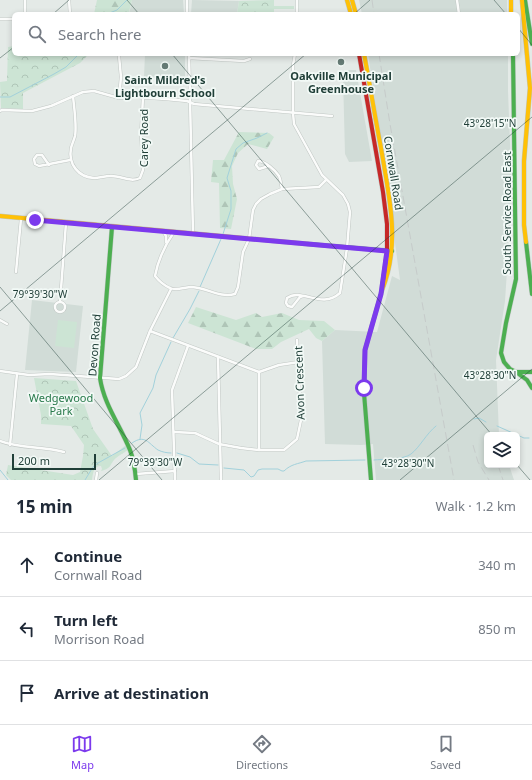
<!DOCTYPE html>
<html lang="en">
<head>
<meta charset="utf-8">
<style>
  body { margin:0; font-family:"Noto Sans",sans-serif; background:#f2f2f3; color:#1f2937 }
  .controls { position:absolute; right:12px; bottom:12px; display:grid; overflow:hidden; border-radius:6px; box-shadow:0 2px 6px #0003 }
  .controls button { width:36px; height:36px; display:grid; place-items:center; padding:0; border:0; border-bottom:1px solid #e0e1e3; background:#fff; color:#1f2937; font:20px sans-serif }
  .scale { position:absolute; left:12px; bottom:10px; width:84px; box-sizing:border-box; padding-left:4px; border:2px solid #203f38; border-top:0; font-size:11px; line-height:14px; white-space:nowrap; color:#203f38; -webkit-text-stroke:3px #f2f9f6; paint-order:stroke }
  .stop { position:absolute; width:12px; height:12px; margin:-9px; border:3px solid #7c3aed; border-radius:50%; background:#fff }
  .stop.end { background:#7c3aed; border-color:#fff; box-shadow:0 1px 4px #0008 }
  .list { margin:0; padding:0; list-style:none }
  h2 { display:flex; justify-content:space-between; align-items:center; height:52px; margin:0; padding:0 16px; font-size:17px }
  h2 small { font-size:13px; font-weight:400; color:#747a83 }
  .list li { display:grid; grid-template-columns:26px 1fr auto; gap:12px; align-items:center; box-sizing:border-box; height:64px; padding:0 16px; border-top:1px solid #e0e1e3 }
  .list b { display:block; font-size:15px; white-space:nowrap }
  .list p { margin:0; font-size:13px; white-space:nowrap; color:#747a83 }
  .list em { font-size:13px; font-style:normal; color:#747a83 }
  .icon { flex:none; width:22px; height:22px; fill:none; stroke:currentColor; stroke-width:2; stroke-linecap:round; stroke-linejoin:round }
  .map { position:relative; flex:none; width:532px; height:480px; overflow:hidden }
  .search { position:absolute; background:#fff; box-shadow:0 2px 6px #0003; left:12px; right:12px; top:12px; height:44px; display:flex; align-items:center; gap:10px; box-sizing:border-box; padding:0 14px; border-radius:6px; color:#747a83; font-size:15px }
  .sheet { height:244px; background:#fff }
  nav { display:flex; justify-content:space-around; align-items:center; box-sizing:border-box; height:56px; border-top:1px solid #e0e1e3; background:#fff; font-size:11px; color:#747a83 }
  nav a { display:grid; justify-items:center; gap:2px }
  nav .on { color:#7c3aed }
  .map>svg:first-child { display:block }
  .built { fill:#d1dcd7 }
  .green { fill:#cce4d4 }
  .forest { fill:url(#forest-firs) }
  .park { fill:url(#park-crowns) }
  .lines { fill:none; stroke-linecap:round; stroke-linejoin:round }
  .stream { stroke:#a2d1db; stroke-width:1 }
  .street-casing { stroke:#c1c7c4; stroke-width:3.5 }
  .fast-casing { stroke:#bfc7c4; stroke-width:5 }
  .slow-casing { stroke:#bfc7c4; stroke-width:5 }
  .jam-casing { stroke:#bfc7c4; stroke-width:5 }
  .street { stroke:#fbfcfb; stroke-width:2.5 }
  .fast { stroke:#4caf50; stroke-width:4 }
  .slow { stroke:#ffc107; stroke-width:4 }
  .jam { stroke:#c62828; stroke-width:4 }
  .rail { stroke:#c6cbca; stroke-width:1; stroke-dasharray:8 4; stroke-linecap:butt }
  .route { stroke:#7c3aed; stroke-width:5 }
  .ticks { fill:none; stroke:#203f38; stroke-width:1; stroke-opacity:0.45 }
  .poi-dot { fill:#657b75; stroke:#f2f9f6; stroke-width:1.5 }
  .labels { text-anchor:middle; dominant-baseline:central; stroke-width:3.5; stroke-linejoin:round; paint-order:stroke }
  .poi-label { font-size:11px; font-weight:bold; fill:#203f38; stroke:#f2f9f6 }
  .street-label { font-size:11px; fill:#203f38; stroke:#f2f9f6 }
  .park-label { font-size:11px; fill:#27794a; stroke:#f2f9f6 }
  .ticks-label { font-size:10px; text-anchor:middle; fill:#203f38; stroke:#f2f9f6; stroke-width:3.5; stroke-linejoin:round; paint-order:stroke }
</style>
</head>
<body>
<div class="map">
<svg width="532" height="480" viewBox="0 0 532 480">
  <defs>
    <pattern id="forest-firs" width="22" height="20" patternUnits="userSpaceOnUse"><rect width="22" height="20" fill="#cce4d4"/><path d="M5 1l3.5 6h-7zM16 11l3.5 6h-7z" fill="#afc5b7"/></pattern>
    <pattern id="park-crowns" width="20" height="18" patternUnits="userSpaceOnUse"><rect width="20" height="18" fill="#cce4d4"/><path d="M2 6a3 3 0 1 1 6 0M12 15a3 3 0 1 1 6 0" fill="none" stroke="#afc5b7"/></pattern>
  </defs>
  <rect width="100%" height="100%" fill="#e4eae7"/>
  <g class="built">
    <polygon points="132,0 183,0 184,14 129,14"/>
    <polygon points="192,0 239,1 237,14 191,14"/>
    <polygon points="359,0 507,0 507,14 362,14"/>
    <polygon points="145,54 185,54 185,80 144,77"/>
    <polygon points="368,54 508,54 508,91 512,196 505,301 496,360 499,435 487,435 487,465 509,465 514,480 376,480 373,444 361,445 325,444 322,341 335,330 377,332 392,276 400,280 384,162"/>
    <polygon points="348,70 356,70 372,161 349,162 345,154 343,76 348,75"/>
    <polygon points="32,300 83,306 76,372 25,370"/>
  </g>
  <polygon class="green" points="58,320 77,322 74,348 55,346"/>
  <g class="forest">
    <polygon points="97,0 132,0 129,12 127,14 94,14"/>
    <polygon points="239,132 269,133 274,137 267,149 248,144 238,153 232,166 233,184 237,199 231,229 220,228 219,183 211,182 213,160 224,160"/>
    <polygon points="196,307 236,320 256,313 262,317 282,313 299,320 324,321 335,330 322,341 316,338 309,329 281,342 272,349 256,349 188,323"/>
  </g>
  <g class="park">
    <polygon points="274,0 274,6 294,6 294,9 274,9 274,14 237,14 239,1"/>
    <polygon points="14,46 14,54 89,54 80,63 23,93 23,109 1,108 0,82 7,81 8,47"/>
    <path d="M 34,378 L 76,381 L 93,429 L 112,456 L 126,445 L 128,450 C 124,453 119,455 116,458 C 109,464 113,468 101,471 L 102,469 L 101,466 C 93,466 93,474 92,480 L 11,480 L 6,475 L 8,465 L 73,475 L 80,472 L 83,456 L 84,445 L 71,426 L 41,424 L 41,415 Z"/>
  </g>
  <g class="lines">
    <g class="stream">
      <polyline points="107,14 117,10 127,0"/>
      <polyline points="0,97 10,97 54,74 66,67 79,54"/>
      <polyline points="223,234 231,209 231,191 227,178 236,149 243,143 257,138 267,133"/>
      <polyline points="200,287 221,239"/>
      <polyline points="173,338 190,309 199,291"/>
      <polyline points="474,419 479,418 486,422"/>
      <polyline points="497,426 524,438 529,438"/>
      <polyline points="140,439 142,425 140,413 153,388 156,375 171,342"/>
      <path d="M 132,443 C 145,434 148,443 158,450 C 162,452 167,453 171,453"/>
      <polyline points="177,453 190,457 199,464 218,465"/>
      <path d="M 374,460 C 383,459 403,460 411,454 C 420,447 426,434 436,426"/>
      <path d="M 224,468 L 244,470 L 251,477 L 254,476 L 258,470 L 262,469 L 278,469 L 282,471 L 284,471 C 291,464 298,464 306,461 L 365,460"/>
      <polyline points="0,470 8,480"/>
      <polyline points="85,480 93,467 98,463 125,448"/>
    </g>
    <defs>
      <g id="street">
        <polyline points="69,0 70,14"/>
        <polyline points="187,0 187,14"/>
        <polyline points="297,0 297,14"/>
        <polyline points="457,0 459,14"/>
        <polyline points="25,14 25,0"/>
        <polyline points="0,19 14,19"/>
        <polyline points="189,54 193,233"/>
        <path d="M 295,54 L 293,65 L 293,113 L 294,124 L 322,175 L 343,195 L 348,204 L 350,212 L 347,248 L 340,293 C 321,310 302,287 287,298 L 286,303 L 288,306 L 292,307 L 300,297 L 303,296"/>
        <polyline points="471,54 493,54"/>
        <polyline points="119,56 121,77 119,98"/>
        <polyline points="189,58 244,61 250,59"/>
        <path d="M 73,96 C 74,107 77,126 75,136 C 74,140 72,144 71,148 C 68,164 78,177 94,178 C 99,178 105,176 110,176 C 120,175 130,183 140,178 L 143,170 L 141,134 L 143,97"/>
        <polyline points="0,111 2,110 32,111 51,106 83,92 94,91 119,98 135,97 166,99 187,101 194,104 332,116"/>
        <polyline points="49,165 42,155 37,155 34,159 35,164 39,166 70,160"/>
        <path d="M 269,166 L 259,169 L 256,165 L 258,161 C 265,161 275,170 279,176 C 281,180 281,185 282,189"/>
        <polyline points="163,231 166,236 166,242"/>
        <path d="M 174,232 C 165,245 158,260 155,276 C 159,281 163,285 170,288 C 176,291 185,287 192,287 C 208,288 219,298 235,294 L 238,287 L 243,252 L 249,239 L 253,210 L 256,204 L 261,199 L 270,194 L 282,189 L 319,187 L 326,180"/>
        <polyline points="16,272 21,219"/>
        <circle cx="60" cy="307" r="5"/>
        <polyline points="60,302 66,223"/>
        <polyline points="0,320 7,324"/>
        <polyline points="150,331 259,372 279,365 299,362"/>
        <polyline points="218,357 221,480"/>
        <polyline points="0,371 29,375 50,374 119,379 126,376 136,367 150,331 171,289"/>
        <polyline points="259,372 259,450"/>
        <polyline points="174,432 195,433 219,444 241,448 259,450 284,450 297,439 301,420 297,340"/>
        <path d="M 0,441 C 20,449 43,446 64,452"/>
        <polyline points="10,445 17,374"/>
        <polyline points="136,474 175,471"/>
        <polyline points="96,480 97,473"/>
        <polyline points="175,480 172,390 188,346"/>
      </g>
      <g id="fast">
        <polyline points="525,0 532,44"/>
        <polyline points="513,54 516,279 506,323 501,353 504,362 510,369 516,372 532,372"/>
        <path d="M 112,227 L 100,378 C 104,405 120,425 130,450 C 134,460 135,469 136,480"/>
        <polyline points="526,242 532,294"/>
        <polyline points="308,244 392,251"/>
        <polyline points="516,372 527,380 532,388"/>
        <polyline points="371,480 364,393 365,350 382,290"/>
      </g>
      <g id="slow">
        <polyline points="347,0 351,14"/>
        <polyline points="352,0 356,14"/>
        <polyline points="511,0 511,14"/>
        <polyline points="522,0 530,88 524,161 524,225 526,242"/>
        <path d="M 364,54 C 370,85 375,117 381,148 C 389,196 401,243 382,290"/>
        <polyline points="0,216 308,244"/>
      </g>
      <polyline id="jam" points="359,54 383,192 387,224 387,251 382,288"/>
    </defs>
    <use href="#street" class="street-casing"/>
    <use href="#fast" class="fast-casing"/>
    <use href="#slow" class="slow-casing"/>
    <use href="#jam" class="jam-casing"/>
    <use href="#street" class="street"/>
    <use href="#fast" class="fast"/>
    <use href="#slow" class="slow"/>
    <use href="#jam" class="jam"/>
    <g class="rail">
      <polyline points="372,0 374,14"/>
      <polyline points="379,54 390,124 454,480"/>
      <polyline points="473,445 478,462 489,480"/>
      <polyline points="498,465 503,480"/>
    </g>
  </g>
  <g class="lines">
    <polyline class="route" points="35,220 387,251 381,294 365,350 364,388"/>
  </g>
  <path class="ticks" d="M 127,0 L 139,14M 494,0 L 506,14M 53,14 L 69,0M 354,14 L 370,0M 518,28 L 532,45M 172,54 L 492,435M 0,58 L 14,47M 0,287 L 162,480M 0,311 L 306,54M 517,465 L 530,480M 99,480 L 532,117M 400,480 L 532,369"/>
  <g class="poi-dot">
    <circle cx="341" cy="62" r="4"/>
    <circle cx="165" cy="66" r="4"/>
  </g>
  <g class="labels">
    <g class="poi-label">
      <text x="341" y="75">Oakville Municipal<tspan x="341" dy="13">Greenhouse</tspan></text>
      <text x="165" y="79">Saint Mildred's<tspan x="165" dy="13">Lightbourn School</tspan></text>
    </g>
    <g class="street-label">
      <text transform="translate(143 138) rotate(-90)">Carey Road</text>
      <text transform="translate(394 173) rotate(81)">Cornwall Road</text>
      <text transform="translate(506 213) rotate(-90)">South Service Road East</text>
      <text transform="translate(94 345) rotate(-86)">Devon Road</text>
      <text transform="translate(299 383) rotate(-92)">Avon Crescent</text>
    </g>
    <g class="park-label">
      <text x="61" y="397">Wedgewood<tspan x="61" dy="13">Park</tspan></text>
    </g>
  </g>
  <g class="ticks-label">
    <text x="490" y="127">43°28'15"N</text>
    <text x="40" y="298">79°39'30"W</text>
    <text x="490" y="379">43°28'30"N</text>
    <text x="155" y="466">79°39'30"W</text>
    <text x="408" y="467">43°28'30"N</text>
  </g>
</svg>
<div class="controls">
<button><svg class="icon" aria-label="layers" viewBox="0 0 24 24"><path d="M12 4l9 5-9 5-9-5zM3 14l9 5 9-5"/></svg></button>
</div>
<div class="scale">200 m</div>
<div class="stop" style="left:364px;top:388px"></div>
<div class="stop end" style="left:35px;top:220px"></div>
<div class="search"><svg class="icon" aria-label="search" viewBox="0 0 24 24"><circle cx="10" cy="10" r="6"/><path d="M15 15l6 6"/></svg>Search here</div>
</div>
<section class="sheet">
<h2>15 min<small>Walk · 1.2 km</small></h2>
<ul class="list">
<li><svg class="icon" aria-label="ahead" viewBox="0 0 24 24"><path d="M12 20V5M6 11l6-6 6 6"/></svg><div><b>Continue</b><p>Cornwall Road</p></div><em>340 m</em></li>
<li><svg class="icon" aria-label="left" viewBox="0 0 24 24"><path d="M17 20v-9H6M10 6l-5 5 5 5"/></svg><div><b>Turn left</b><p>Morrison Road</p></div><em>850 m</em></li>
<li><svg class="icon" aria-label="arrive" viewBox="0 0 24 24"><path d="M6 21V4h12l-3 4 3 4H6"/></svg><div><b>Arrive at destination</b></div></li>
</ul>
</section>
<nav>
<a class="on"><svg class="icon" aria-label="map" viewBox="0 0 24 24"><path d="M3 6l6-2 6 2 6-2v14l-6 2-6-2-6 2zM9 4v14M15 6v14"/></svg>Map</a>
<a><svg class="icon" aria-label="directions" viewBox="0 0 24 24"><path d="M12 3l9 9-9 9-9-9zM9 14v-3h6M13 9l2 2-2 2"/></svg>Directions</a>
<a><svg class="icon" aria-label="saved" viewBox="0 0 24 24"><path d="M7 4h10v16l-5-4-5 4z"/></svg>Saved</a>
</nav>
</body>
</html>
